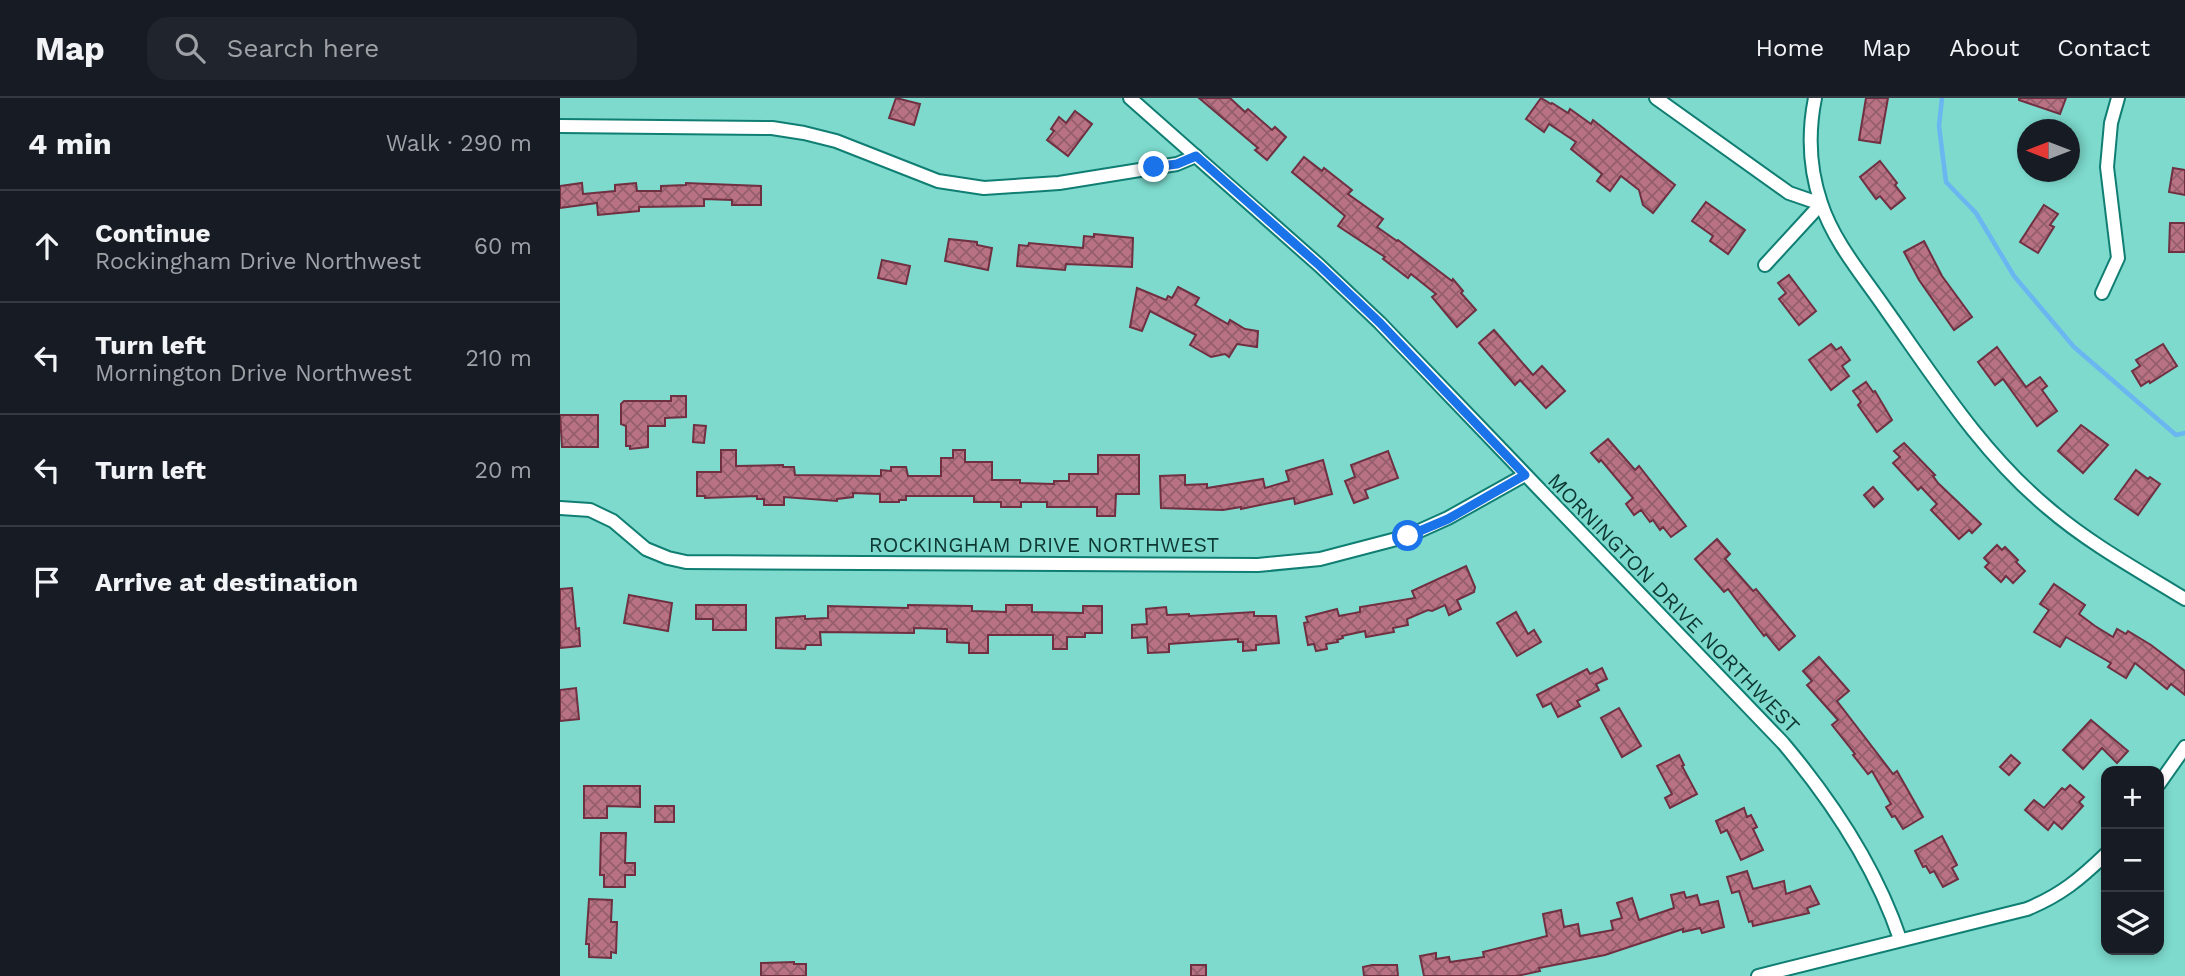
<!DOCTYPE html>
<html lang="en">
<head>
<meta charset="utf-8">
<style>
  body { margin:0; font-family:"Work Sans",sans-serif; background:#20242c; color:#f1f3f6 }
  .controls { position:absolute; right:21px; bottom:21px; display:grid; overflow:hidden; border-radius:14px; box-shadow:0 4px 10px #0003 }
  .controls button { width:63px; height:63px; display:grid; place-items:center; padding:0; border:0; border-bottom:2px solid #363941; background:#171b24; color:#f1f3f6; font:35px sans-serif }
  .compass { position:absolute; left:1457px; top:21px; width:63px; height:63px; border-radius:50%; background:#171b24; box-shadow:0 4px 10px #0003; rotate:270deg }
  .stop { position:absolute; width:21px; height:21px; margin:-16px; border:5px solid #1a73e8; border-radius:50%; background:#fff }
  .stop.end { background:#1a73e8; border-color:#fff; box-shadow:0 2px 7px #0008 }
  .list { margin:0; padding:0; list-style:none }
  h2 { display:flex; justify-content:space-between; align-items:center; height:91px; margin:0; padding:0 28px; font-size:30px }
  h2 small { font-size:23px; font-weight:400; color:#9ea1a6 }
  .list li { display:grid; grid-template-columns:46px 1fr auto; gap:21px; align-items:center; box-sizing:border-box; height:112px; padding:0 28px; border-top:2px solid #363941 }
  .list b { display:block; font-size:26px; white-space:nowrap }
  .list p { margin:0; font-size:23px; white-space:nowrap; color:#9ea1a6 }
  .list em { font-size:23px; font-style:normal; color:#9ea1a6 }
  .icon { flex:none; width:38px; height:38px; fill:none; stroke:currentColor; stroke-width:2; stroke-linecap:round; stroke-linejoin:round }
  .map { position:relative; flex:none; width:1625px; height:878px; overflow:hidden }
  header { display:flex; align-items:center; gap:42px; box-sizing:border-box; height:98px; padding:0 35px; background:#171b24; border-bottom:2px solid #363941 }
  header strong { font-size:33px }
  nav { display:flex; gap:38px; margin-inline-start:auto; font-size:24px }
  .search { width:490px; height:63px; background:#20242c; display:flex; align-items:center; gap:18px; box-sizing:border-box; padding:0 24px; border-radius:21px; color:#9ea1a6; font-size:26px }
  main { display:flex }
  aside { flex:1; background:#171b24 }
  .map>svg:first-child { display:block }
  .lines { fill:none; stroke-linecap:round; stroke-linejoin:round }
  .stream { stroke:#6ab6f1; stroke-width:4.5 }
  .building { fill:url(#building-cross-hatch); stroke:#6f3042; stroke-width:2 }
  .street-casing { stroke:#107e73; stroke-width:16 }
  .street { stroke:#fff; stroke-width:12 }
  .route { stroke:#1a73e8; stroke-width:9 }
  .labels { text-anchor:middle; dominant-baseline:central; stroke-width:5; stroke-linejoin:round; paint-order:stroke }
  .street-label { font-size:21px; fill:#0d3732; stroke:#7ddacd }
</style>
</head>
<body>
<header>
<strong>Map</strong>
<div class="search"><svg class="icon" aria-label="search" viewBox="0 0 24 24"><circle cx="10" cy="10" r="6"/><path d="M15 15l6 6"/></svg>Search here</div>
<nav><a>Home</a><a>Map</a><a>About</a><a>Contact</a></nav>
</header>
<main>
<aside>
<h2>4 min<small>Walk · 290 m</small></h2>
<ul class="list">
<li><svg class="icon" aria-label="ahead" viewBox="0 0 24 24"><path d="M12 20V5M6 11l6-6 6 6"/></svg><div><b>Continue</b><p>Rockingham Drive Northwest</p></div><em>60 m</em></li>
<li><svg class="icon" aria-label="left" viewBox="0 0 24 24"><path d="M17 20v-9H6M10 6l-5 5 5 5"/></svg><div><b>Turn left</b><p>Mornington Drive Northwest</p></div><em>210 m</em></li>
<li><svg class="icon" aria-label="left" viewBox="0 0 24 24"><path d="M17 20v-9H6M10 6l-5 5 5 5"/></svg><div><b>Turn left</b></div><em>20 m</em></li>
<li><svg class="icon" aria-label="arrive" viewBox="0 0 24 24"><path d="M6 21V4h12l-3 4 3 4H6"/></svg><div><b>Arrive at destination</b></div></li>
</ul>
</aside>
<div class="map">
<svg width="1625" height="878" viewBox="0 0 1625 878">
  <defs>
    <pattern id="building-cross-hatch" width="8" height="8" patternUnits="userSpaceOnUse" patternTransform="scale(1.75)"><rect width="8" height="8" fill="#b97283"/><path d="M0 0l8 8M0 8l8-8" fill="none" stroke="#955e6c"/></pattern>
  </defs>
  <rect width="100%" height="100%" fill="#7ddacd"/>
  <g class="lines">
    <polyline class="stream" points="1382,0 1379,28 1386,84 1416,115 1454,178 1514,249 1616,337 1625,335"/>
  </g>
  <g class="building">
    <polygon points="336,0 360,6 354,27 329,20"/>
    <polygon points="639,0 670,0 685,14 688,11 712,32 715,29 726,39 707,62 695,52 698,50"/>
    <polygon points="981,0 991,6 992,5 1008,15 1010,11 1031,26 1033,22 1115,87 1093,115 1083,107 1079,92 1061,78 1050,93 1037,83 1042,76 1011,51 1016,44 989,26 984,34 966,21"/>
    <polygon points="1306,0 1328,0 1320,45 1299,42"/>
    <polygon points="1459,0 1506,0 1500,16 1459,2"/>
    <polygon points="515,13 532,26 508,58 487,42 494,33 491,31 499,19 506,25"/>
    <polygon points="744,59 762,73 764,70 792,92 788,96 823,121 817,129 837,143 838,142 892,183 893,181 903,193 901,195 916,212 897,229 872,199 876,196 851,176 848,180 823,161 825,159 778,128 785,118 732,74"/>
    <polygon points="1320,63 1337,85 1335,87 1345,100 1331,111 1320,98 1316,101 1300,79"/>
    <polygon points="1613,70 1625,72 1625,97 1609,94"/>
    <polygon points="22,85 23,96 55,93 55,87 76,85 77,93 101,93 101,88 126,87 126,85 201,88 201,107 172,107 172,102 144,101 144,108 79,109 79,113 38,117 37,105 0,110 0,88"/>
    <polygon points="1146,104 1185,132 1168,156 1150,143 1153,138 1132,123"/>
    <polygon points="1484,107 1498,116 1490,127 1494,129 1478,155 1460,144"/>
    <polygon points="1610,125 1625,125 1625,154 1609,154"/>
    <polygon points="534,136 573,140 572,169 506,166 505,172 457,168 459,147 468,148 469,145 523,150 524,138 534,139"/>
    <polygon points="389,141 417,144 417,147 432,150 428,172 385,163"/>
    <polygon points="1364,143 1382,178 1412,219 1394,232 1359,182 1344,154"/>
    <polygon points="322,162 350,168 346,186 318,180"/>
    <polygon points="1229,177 1256,213 1239,227 1219,201 1226,195 1218,185"/>
    <polygon points="618,189 639,200 635,207 668,226 670,222 685,231 698,233 697,249 677,246 669,259 665,256 651,259 630,247 636,237 590,213 582,233 570,229 577,190 606,202 608,198 612,200"/>
    <polygon points="934,232 973,277 982,268 1005,293 986,310 960,282 955,287 919,245"/>
    <polygon points="1271,246 1276,252 1281,249 1290,262 1282,268 1289,278 1271,292 1249,262"/>
    <polygon points="1603,246 1617,268 1590,285 1589,283 1581,288 1572,273 1580,268 1576,262"/>
    <polygon points="1437,249 1466,289 1480,279 1487,288 1482,292 1497,313 1477,328 1443,281 1435,287 1418,264"/>
    <polygon points="1306,284 1313,294 1315,293 1332,322 1317,334 1298,307 1301,304 1293,293"/>
    <polygon points="111,298 126,298 126,319 105,320 105,328 88,328 88,349 70,351 70,348 66,348 66,328 61,326 61,306 64,303 111,303"/>
    <polygon points="0,317 38,317 38,349 2,349"/>
    <polygon points="134,327 146,328 144,345 133,344"/>
    <polygon points="1521,327 1548,347 1523,375 1498,353"/>
    <polygon points="1048,341 1075,372 1079,368 1126,428 1111,439 1103,429 1100,432 1093,422 1090,424 1081,412 1074,417 1066,406 1073,400 1041,362 1039,364 1031,355"/>
    <polygon points="1344,345 1375,377 1373,378 1378,385 1421,426 1412,435 1409,432 1399,441 1371,412 1377,406 1361,389 1358,392 1333,365 1340,359 1334,353"/>
    <polygon points="161,352 176,352 176,368 223,367 223,369 234,369 235,377 321,378 321,372 331,373 331,369 346,369 348,378 381,378 381,360 393,360 393,352 405,352 405,364 432,364 432,382 460,382 460,385 494,386 494,383 509,383 509,376 538,376 538,357 579,357 579,396 556,396 555,418 537,418 537,409 487,409 487,404 461,404 461,409 441,409 441,404 414,404 414,398 346,398 346,402 339,402 339,404 320,404 320,396 293,395 293,399 277,401 277,403 224,399 224,407 204,407 204,401 197,401 197,398 145,400 145,398 137,398 137,374 161,374"/>
    <polygon points="828,353 838,380 805,392 808,400 794,405 785,383 795,379 791,367"/>
    <polygon points="763,362 772,396 735,406 734,400 681,411 681,409 663,412 601,410 600,378 625,377 625,387 647,386 647,390 703,381 705,390 729,383 726,373"/>
    <polygon points="1576,372 1588,381 1590,379 1600,386 1578,417 1555,401"/>
    <polygon points="1313,389 1323,401 1314,409 1304,397"/>
    <polygon points="1157,441 1170,456 1165,461 1193,493 1196,491 1235,538 1219,552 1206,536 1204,538 1168,491 1164,494 1135,461"/>
    <polygon points="1437,447 1442,452 1445,449 1458,462 1456,464 1465,473 1453,485 1446,478 1441,484 1425,469 1429,465 1424,460"/>
    <polygon points="906,468 915,489 914,494 897,502 901,511 889,517 885,507 872,513 868,512 847,521 848,527 833,530 834,534 806,539 805,533 782,538 783,540 777,542 778,544 766,546 767,551 756,553 754,546 748,547 744,525 748,524 746,519 777,511 779,518 800,514 800,509 855,500 852,493"/>
    <polygon points="1494,486 1525,507 1519,516 1535,528 1553,539 1557,531 1566,536 1568,533 1591,547 1625,573 1625,597 1611,586 1607,591 1575,565 1566,580 1548,569 1551,565 1506,539 1500,549 1474,534 1489,512 1480,506"/>
    <polygon points="12,490 16,531 19,530 20,548 0,550 0,491"/>
    <polygon points="69,497 112,505 108,533 64,525"/>
    <polygon points="136,507 186,507 186,532 153,532 153,521 136,521"/>
    <polygon points="348,507 412,508 412,513 446,514 446,507 472,507 472,514 523,515 523,508 542,508 542,535 525,535 525,539 507,539 507,551 493,551 493,537 428,537 428,555 409,555 409,545 387,544 387,531 354,530 354,535 260,534 261,547 246,547 245,551 216,550 216,520 245,518 245,521 268,520 268,508 348,510"/>
    <polygon points="606,509 607,517 629,516 629,518 694,514 694,518 716,518 719,545 696,547 696,552 683,553 683,544 678,544 678,541 609,546 609,554 588,555 587,539 572,540 572,527 587,526 586,511"/>
    <polygon points="956,514 968,536 974,532 981,544 957,558 937,525"/>
    <polygon points="1259,559 1289,593 1277,603 1333,676 1337,673 1363,719 1343,731 1335,718 1332,719 1326,709 1331,706 1312,673 1308,676 1293,657 1295,656 1272,627 1278,622 1247,587 1252,583 1243,573"/>
    <polygon points="1042,570 1047,581 1036,586 1039,592 1017,603 1020,608 998,619 991,605 983,609 977,597 1027,571 1030,576"/>
    <polygon points="16,590 19,621 0,623 0,592"/>
    <polygon points="1059,610 1081,648 1062,659 1041,620"/>
    <polygon points="1531,622 1568,653 1557,665 1542,650 1523,671 1503,652"/>
    <polygon points="1119,657 1124,667 1122,668 1137,696 1110,710 1105,700 1112,696 1097,668"/>
    <polygon points="1451,657 1460,665 1449,677 1440,669"/>
    <polygon points="1510,687 1524,699 1519,704 1523,708 1502,731 1494,724 1488,732 1465,712 1474,702 1484,710 1502,690 1505,692"/>
    <polygon points="24,688 80,688 80,709 47,708 47,720 24,720"/>
    <rect x="95" y="708" width="19" height="16"/>
    <polygon points="1184,710 1187,719 1191,717 1197,729 1193,731 1203,752 1181,762 1167,732 1161,735 1156,723"/>
    <polygon points="41,735 66,735 65,765 75,765 75,777 65,777 65,789 44,789 44,777 40,777"/>
    <polygon points="1382,738 1397,767 1392,770 1398,781 1383,789 1374,773 1370,775 1366,768 1363,769 1355,753"/>
    <polygon points="1187,773 1193,791 1224,783 1226,796 1250,788 1259,806 1247,810 1249,815 1193,828 1192,823 1189,824 1179,793 1172,795 1167,779"/>
    <polygon points="1124,794 1126,800 1137,797 1140,807 1158,803 1164,829 1142,835 1140,830 1123,834 1123,831 1045,857 979,870 980,873 957,878 864,878 860,858 876,855 876,861 889,859 890,864 924,859 923,854 987,838 983,816 1001,812 1004,829 1018,826 1020,838 1053,832 1051,823 1062,820 1057,805 1072,800 1079,822 1114,810 1111,797"/>
    <polygon points="29,801 52,802 51,824 57,824 56,855 51,854 51,860 29,859 29,846 26,846"/>
    <polygon points="234,864 234,866 246,866 246,878 201,878 201,865"/>
    <rect x="631" y="867" width="15" height="11"/>
    <polygon points="812,867 837,867 838,878 804,878 803,869"/>
  </g>
  <g class="lines">
    <defs>
      <g id="street">
        <path d="M 570,0 L 760,168 L 820,225 L 1223,645 C 1271,702 1316,770 1340,841"/>
        <polyline points="1096,0 1229,95 1261,106 1205,167"/>
        <path d="M 1255,0 C 1248,35 1249,70 1261,105 C 1274,145 1304,179 1327,213 C 1376,282 1422,355 1488,410 C 1530,446 1578,472 1625,501"/>
        <polyline points="0,28 212,30 244,35 276,43 378,83 424,90 499,85 617,66 636,58"/>
        <polyline points="1542,195 1558,160 1547,69 1551,25 1558,0"/>
        <polyline points="0,410 30,412 53,423 86,451 108,460 126,464 698,467 760,461 848,438 888,420 965,377"/>
        <polyline points="1599,686 1625,649"/>
        <path d="M 1198,878 L 1467,811 C 1501,797 1520,781 1546,756"/>
      </g>
    </defs>
    <use href="#street" class="street-casing"/>
    <use href="#street" class="street"/>
  </g>
  <g class="lines">
    <polyline class="route" points="594,69 617,66 636,58 760,168 820,225 965,377 888,421 848,438"/>
  </g>
  <g class="labels">
    <g class="street-label">
      <text x="484" y="446">ROCKINGHAM DRIVE NORTHWEST</text>
      <text transform="translate(1114 505) rotate(46)">MORNINGTON DRIVE NORTHWEST</text>
    </g>
  </g>
</svg>
<div class="controls">
<button>+</button>
<button>−</button>
<button><svg class="icon" aria-label="layers" viewBox="0 0 24 24"><path d="M12 4l9 5-9 5-9-5zM3 14l9 5 9-5"/></svg></button>
</div>
<svg class="compass" viewBox="-18 -18 36 36"><path d="M0-13l5 13h-10z" fill="#e53935"/><path d="M0 13l5-13h-10z" fill="#9ea1a6"/></svg>
<div class="stop" style="left:848px;top:438px"></div>
<div class="stop end" style="left:594px;top:69px"></div>
</div>
</main>
</body>
</html>
